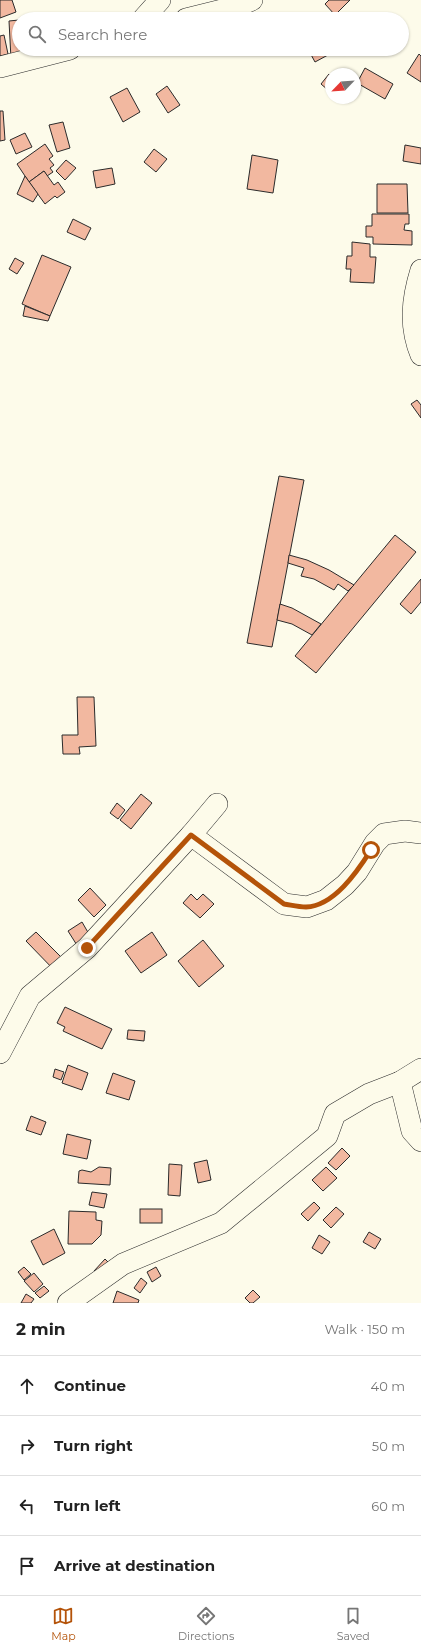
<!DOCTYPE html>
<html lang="en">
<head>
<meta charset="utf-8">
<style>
  body { margin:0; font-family:Montserrat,sans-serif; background:#f2f2f2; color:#222 }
  .compass { position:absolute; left:325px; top:68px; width:36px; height:36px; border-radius:50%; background:#fff; box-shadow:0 1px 3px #0004; rotate:245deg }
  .stop { position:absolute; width:12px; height:12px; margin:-9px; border:3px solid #b45309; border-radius:50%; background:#fff }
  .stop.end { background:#b45309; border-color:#fff; box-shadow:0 1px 4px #0008 }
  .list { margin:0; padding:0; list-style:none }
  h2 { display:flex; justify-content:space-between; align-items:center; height:52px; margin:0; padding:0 16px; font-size:17px }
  h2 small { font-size:13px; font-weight:400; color:#767676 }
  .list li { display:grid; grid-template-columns:26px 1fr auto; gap:12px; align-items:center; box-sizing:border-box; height:60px; padding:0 16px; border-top:1px solid #e0e0e0 }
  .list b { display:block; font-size:15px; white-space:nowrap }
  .list em { font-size:13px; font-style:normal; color:#767676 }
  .icon { flex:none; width:22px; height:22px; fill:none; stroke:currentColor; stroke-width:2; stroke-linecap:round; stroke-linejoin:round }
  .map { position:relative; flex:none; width:421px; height:1303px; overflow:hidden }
  .search { position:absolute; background:#fff; box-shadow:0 1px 3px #0004; left:12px; right:12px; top:12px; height:44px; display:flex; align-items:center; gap:10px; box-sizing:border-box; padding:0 14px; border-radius:22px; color:#767676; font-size:15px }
  .sheet { height:292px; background:#fff }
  nav { display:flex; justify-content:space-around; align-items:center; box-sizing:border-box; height:56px; border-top:1px solid #e0e0e0; background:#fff; font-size:11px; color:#767676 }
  nav a { display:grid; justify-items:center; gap:2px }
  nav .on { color:#b45309 }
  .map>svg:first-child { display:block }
  .building { fill:#f2b8a0; stroke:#2b2b2b }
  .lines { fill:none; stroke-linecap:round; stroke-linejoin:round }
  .minor-casing { stroke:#2b2b2b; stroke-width:22 }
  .minor { stroke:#fdfbea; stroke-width:21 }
  .route { stroke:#b45309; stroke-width:5 }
</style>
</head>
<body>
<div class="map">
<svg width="421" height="1303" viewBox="0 0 421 1303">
  <rect width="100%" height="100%" fill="#fdfbea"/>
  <g class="building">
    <polygon points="0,0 12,0 16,12 0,18"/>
    <polygon points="329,0 350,0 335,15 325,4"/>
    <polygon points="19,20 19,49 23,49 23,59 11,59 9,21"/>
    <polygon points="4,35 8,54 0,56 0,36"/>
    <polygon points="308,49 339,49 315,62"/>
    <polygon points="419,54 421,56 421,82 407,73"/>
    <polygon points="365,68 393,84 385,99 357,83"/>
    <polygon points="329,74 331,76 331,87 328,90 321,84"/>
    <polygon points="167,86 180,105 168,113 156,94"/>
    <polygon points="127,88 140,112 123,122 110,97"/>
    <polygon points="0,111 3,111 5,140 0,141"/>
    <polygon points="63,122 70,148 57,152 49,125"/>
    <polygon points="25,133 32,147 16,154 10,140"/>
    <polygon points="45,144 53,156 49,159 54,165 50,168 53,172 47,176 44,171 29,182 17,164"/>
    <polygon points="405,145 421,148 421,164 403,161"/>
    <polygon points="154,149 167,159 156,172 144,162"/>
    <polygon points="252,155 278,160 273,193 247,189"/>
    <polygon points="66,160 76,168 65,180 56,171"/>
    <polygon points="112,168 115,184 96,188 93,171"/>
    <polygon points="44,171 54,185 58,182 65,192 57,198 55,196 45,204 29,182"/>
    <polygon points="25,176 38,194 33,202 17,194"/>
    <polygon points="377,184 407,184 408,213 377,213"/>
    <polygon points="372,214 409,214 409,224 405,224 404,230 412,231 412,245 373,244 373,237 366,237 366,226 372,226"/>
    <polygon points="73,219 91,228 85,240 67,232"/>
    <polygon points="352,242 370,244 370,257 376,257 374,283 350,282 351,269 346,269 347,256 352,256"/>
    <polygon points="42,255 71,267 50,316 22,304"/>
    <polygon points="15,258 24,263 17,274 9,269"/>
    <polygon points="25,306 50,316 48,321 23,316"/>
    <polygon points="417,400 421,405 421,418 411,404"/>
    <polygon points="279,476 304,480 272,647 247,643"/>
    <polygon points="395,535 416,552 316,673 295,656"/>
    <polygon points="289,555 307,560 329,570 354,585 348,591 338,584 334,590 314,579 301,576 304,568 288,563"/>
    <polygon points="421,579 421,602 411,614 400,604"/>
    <polygon points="280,604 292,608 321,624 312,635 292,624 277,620"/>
    <polygon points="77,697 94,697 96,746 79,747 80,754 63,754 62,735 78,735"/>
    <polygon points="141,794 152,803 131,829 120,820"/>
    <polygon points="117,803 125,810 118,819 110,813"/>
    <polygon points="90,888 106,905 94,917 78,900"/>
    <polygon points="191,894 197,900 203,894 214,904 200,918 183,903"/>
    <polygon points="82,922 93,941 80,950 68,931"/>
    <polygon points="36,932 68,964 58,974 26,941"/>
    <polygon points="152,932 167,955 141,973 125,951"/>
    <polygon points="203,940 224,966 199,987 178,961"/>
    <polygon points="65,1007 112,1029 102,1049 63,1031 65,1027 57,1023"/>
    <polygon points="128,1030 145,1031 144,1041 127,1039"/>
    <polygon points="68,1065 88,1073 82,1090 62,1083"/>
    <polygon points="55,1069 64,1072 61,1080 53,1077"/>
    <polygon points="113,1073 135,1081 129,1100 106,1093"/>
    <polygon points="31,1116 46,1122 41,1135 26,1130"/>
    <polygon points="67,1134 91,1140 87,1159 63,1154"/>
    <polygon points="342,1148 350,1156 336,1170 328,1163"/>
    <polygon points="207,1160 211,1180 198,1183 194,1163"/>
    <polygon points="169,1164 182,1165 180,1196 168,1195"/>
    <polygon points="99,1167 111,1168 110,1185 78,1183 79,1171 82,1170 91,1172"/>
    <polygon points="326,1167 337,1178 323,1191 312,1180"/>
    <polygon points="92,1192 107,1194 104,1208 89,1205"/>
    <polygon points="314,1202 320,1208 308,1221 301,1214"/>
    <polygon points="336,1207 344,1214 331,1228 323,1220"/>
    <rect x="140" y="1209" width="22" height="14"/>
    <polygon points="69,1211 96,1212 96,1220 102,1221 101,1235 92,1244 68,1244"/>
    <polygon points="54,1229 65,1253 43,1265 31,1241"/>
    <polygon points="369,1232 381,1239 375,1249 363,1242"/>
    <polygon points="319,1235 330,1242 322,1254 312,1248"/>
    <polygon points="105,1259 113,1267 103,1278 94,1271"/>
    <polygon points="24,1267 31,1274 24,1280 18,1272"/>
    <polygon points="156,1267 161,1276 152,1282 147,1272"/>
    <polygon points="34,1273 43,1284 34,1292 24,1281"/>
    <polygon points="141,1278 147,1283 140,1293 134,1288"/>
    <polygon points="44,1286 49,1291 40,1298 35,1293"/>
    <polygon points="253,1290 260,1297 253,1303 250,1303 245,1298"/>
    <polygon points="117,1291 139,1300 138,1303 113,1303"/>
    <polygon points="26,1294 34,1299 31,1303 21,1303"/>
  </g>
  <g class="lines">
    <defs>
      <g id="minor">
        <polyline points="143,19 160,0"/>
        <polyline points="186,19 238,6 252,0"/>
        <polyline points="0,67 70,49"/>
        <path d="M 421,270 C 412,299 409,326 421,355"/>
        <polyline points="191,835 284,904 307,907 326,900 345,885 357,872 375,843 384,834 405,831 421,833"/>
        <polyline points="0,1053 30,996 87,948 191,835 217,804"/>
        <polyline points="400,1082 412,1131 421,1141"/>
        <polyline points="68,1303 123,1264 221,1223 327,1136 335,1114 369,1094 400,1082 421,1069"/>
      </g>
    </defs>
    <use href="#minor" class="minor-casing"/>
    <use href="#minor" class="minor"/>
  </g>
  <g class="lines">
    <path class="route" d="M 87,948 L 191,835 L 284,904 C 291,905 298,907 306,907 C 334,906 357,872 371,850"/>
  </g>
</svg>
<svg class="compass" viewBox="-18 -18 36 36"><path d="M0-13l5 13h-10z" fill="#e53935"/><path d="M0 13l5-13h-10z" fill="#767676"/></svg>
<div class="stop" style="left:371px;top:850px"></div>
<div class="stop end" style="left:87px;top:948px"></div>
<div class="search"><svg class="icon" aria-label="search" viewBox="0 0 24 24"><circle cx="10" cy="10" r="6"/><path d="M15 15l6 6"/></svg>Search here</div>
</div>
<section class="sheet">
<h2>2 min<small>Walk · 150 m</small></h2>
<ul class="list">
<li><svg class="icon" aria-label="ahead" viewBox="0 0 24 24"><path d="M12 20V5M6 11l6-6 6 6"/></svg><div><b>Continue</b></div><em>40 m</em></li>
<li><svg class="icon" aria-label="right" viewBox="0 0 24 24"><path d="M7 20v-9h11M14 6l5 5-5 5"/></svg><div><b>Turn right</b></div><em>50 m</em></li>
<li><svg class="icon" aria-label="left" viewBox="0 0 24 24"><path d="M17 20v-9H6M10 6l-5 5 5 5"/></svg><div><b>Turn left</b></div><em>60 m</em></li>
<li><svg class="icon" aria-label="arrive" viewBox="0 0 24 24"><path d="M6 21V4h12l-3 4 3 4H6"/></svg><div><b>Arrive at destination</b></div></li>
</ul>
</section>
<nav>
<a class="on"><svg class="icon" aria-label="map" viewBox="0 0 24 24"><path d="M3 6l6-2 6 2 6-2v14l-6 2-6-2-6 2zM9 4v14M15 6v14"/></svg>Map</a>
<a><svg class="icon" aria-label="directions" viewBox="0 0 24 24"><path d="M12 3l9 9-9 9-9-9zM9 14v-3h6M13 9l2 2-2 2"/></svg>Directions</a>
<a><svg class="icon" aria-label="saved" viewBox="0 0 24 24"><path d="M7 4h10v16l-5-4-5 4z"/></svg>Saved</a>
</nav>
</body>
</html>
